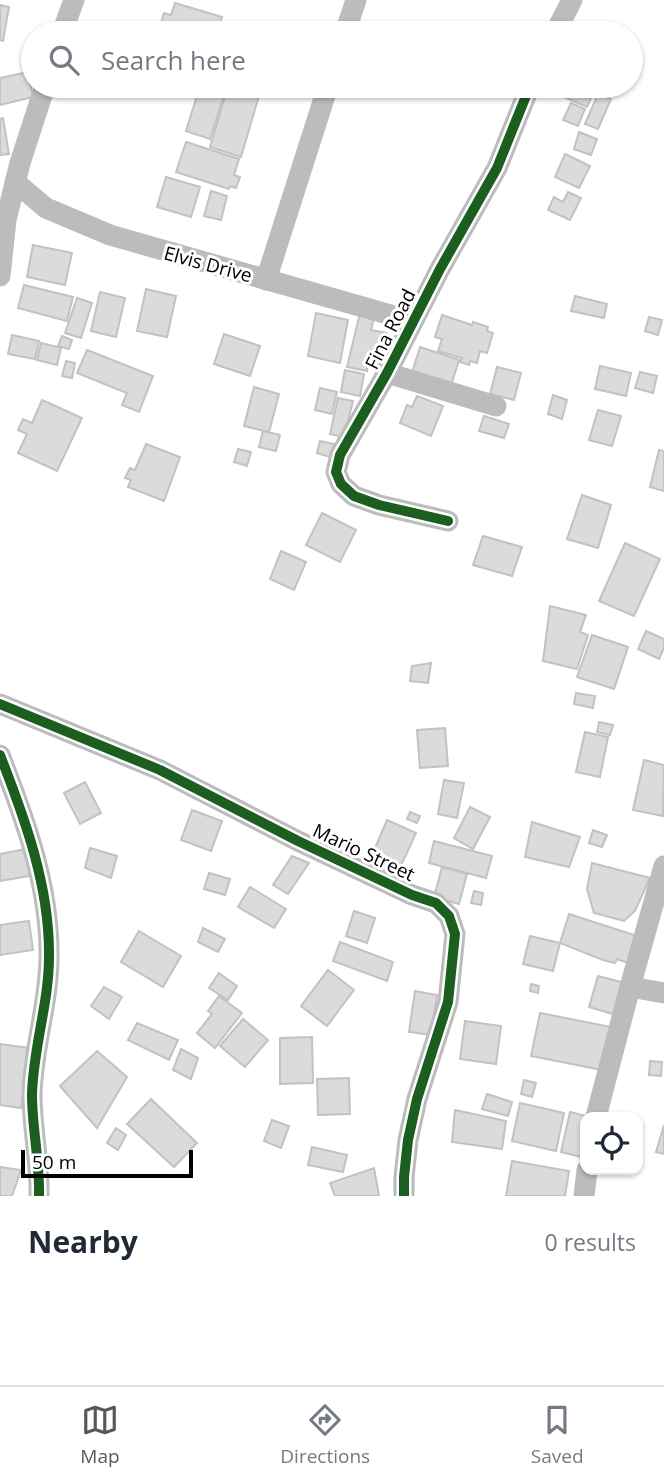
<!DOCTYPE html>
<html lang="en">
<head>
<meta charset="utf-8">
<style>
  body { margin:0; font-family:"Open Sans",sans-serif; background:#f6f6f7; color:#1f2937 }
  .controls { position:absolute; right:21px; bottom:21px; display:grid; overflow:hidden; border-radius:14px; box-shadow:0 2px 5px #0004 }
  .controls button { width:63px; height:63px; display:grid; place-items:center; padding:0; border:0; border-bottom:2px solid #e0e1e3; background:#fff; color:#1f2937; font:35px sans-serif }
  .scale { position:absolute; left:21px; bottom:18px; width:172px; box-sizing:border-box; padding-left:7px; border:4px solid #000; border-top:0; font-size:19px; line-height:24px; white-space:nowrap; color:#000; -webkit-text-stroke:5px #fff; paint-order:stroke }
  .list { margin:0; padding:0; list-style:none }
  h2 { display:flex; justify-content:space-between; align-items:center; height:91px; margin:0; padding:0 28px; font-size:30px }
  h2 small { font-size:23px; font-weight:400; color:#747a83 }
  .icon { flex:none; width:38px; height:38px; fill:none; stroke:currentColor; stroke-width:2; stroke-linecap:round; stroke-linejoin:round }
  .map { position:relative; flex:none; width:664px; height:1196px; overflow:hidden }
  .search { position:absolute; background:#fff; box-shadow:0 2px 5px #0004; left:21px; right:21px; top:21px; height:77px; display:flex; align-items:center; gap:18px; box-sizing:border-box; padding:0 24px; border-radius:38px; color:#747a83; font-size:26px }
  .sheet { height:189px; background:#fff }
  nav { display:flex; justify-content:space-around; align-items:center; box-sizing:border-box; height:98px; border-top:2px solid #e0e1e3; background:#fff; font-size:19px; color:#747a83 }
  nav a { display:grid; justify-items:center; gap:4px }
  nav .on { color:#595959 }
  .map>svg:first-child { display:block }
  .building { fill:#dbdbdb; stroke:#c2c2c2; stroke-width:2 }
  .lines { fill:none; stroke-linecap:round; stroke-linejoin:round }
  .minor { stroke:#bcbcbc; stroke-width:21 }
  .cycleway-casing { stroke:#fff; stroke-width:15 }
  .cycleway { stroke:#1b5e20; stroke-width:10 }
  .labels { text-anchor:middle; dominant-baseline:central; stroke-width:6; stroke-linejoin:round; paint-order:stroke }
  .street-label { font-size:19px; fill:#000; stroke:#fff }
</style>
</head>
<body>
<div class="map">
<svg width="664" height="1196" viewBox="0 0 664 1196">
  <rect width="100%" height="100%" fill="#fff"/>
  <g class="building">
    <polygon points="175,3 222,17 217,33 158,33 164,13 171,15"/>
    <polygon points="0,5 9,7 3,41 0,40"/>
    <polygon points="28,72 33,97 0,105 0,78"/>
    <polygon points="170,86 197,86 194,96 170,89"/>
    <polygon points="200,86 227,86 210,139 186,131"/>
    <polygon points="228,86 251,86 261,89 241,157 210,147"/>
    <polygon points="569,86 592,86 595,89 587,107 564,97"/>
    <polygon points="604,86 615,86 612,94 602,90"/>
    <polygon points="598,94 611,99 598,129 585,124"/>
    <polygon points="571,103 585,109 578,126 563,120"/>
    <polygon points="3,118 9,154 0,155 0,119"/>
    <polygon points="579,132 597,139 591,155 574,149"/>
    <polygon points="186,142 239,159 234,175 240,177 236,188 230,186 229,189 176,172"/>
    <polygon points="565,154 590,166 579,188 555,177"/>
    <polygon points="166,177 200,187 191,217 157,207"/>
    <polygon points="211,191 227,196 221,220 204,216"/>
    <polygon points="568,192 581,198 570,220 548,210 554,197 563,202"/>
    <polygon points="33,245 72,253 65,285 27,277"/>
    <polygon points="24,285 73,297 67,321 18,308"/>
    <polygon points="146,289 176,296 167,337 137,331"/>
    <polygon points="100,292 125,298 116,337 91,331"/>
    <polygon points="575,296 607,304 604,318 571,311"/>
    <polygon points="77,298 92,303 81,338 65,333"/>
    <polygon points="316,313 348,320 340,363 308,356"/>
    <polygon points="360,313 374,317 371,330 387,333 379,367 368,365 367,371 347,367"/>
    <polygon points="442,315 472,325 473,322 488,327 487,331 493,333 487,353 480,351 477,363 470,361 469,365 460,362 462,358 438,351 442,339 435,337"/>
    <polygon points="649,317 662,320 658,335 645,331"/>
    <polygon points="224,334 260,346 250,376 214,364"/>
    <polygon points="12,335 39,341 35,359 8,354"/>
    <polygon points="62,336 72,340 69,349 58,346"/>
    <polygon points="41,343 61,348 57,365 37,360"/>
    <polygon points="420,347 459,360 450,389 411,376"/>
    <polygon points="87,350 153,376 139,412 122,405 127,393 77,373"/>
    <polygon points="66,361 75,363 72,378 62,376"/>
    <polygon points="600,366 631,373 626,396 595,389"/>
    <polygon points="497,367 521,373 514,400 490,394"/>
    <polygon points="345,370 364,374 360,396 341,392"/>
    <polygon points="640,372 657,376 653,393 635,388"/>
    <polygon points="254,387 279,394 269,432 244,426"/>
    <polygon points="320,388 337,392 332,414 315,410"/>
    <polygon points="553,395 567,400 562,419 548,414"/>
    <polygon points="417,396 443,406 431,436 400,423 407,405 412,407"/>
    <polygon points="338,398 353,401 344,437 330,434"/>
    <polygon points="42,400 82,418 57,471 18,453 27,434 18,430 23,419 32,423"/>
    <polygon points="598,410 621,416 612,446 589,440"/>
    <polygon points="484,416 509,424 504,438 479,431"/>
    <polygon points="263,431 280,435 276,451 259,447"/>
    <polygon points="320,441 334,444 330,457 317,453"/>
    <polygon points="146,444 180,457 164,501 128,487 131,480 125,478 130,468 135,470"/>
    <polygon points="238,449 251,452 247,466 234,462"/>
    <polygon points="659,450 664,451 664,491 650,487"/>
    <polygon points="582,495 611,505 598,548 567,539"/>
    <polygon points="322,513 356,530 340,562 306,545"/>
    <polygon points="483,536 522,547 512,576 473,565"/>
    <polygon points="625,543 660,559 634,616 599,601"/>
    <polygon points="281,551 306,562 294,590 270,579"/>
    <polygon points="550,606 586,615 580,632 588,635 577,669 543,661"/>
    <polygon points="646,631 664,639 664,648 659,659 638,649"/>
    <polygon points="592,635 628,647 614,689 577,677"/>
    <polygon points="431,663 428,683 410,681 412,666"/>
    <polygon points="576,693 595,696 593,708 574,704"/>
    <polygon points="599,722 613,725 610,735 597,732"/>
    <polygon points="445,728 448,766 420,768 417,730"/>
    <polygon points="585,732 608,737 600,777 576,772"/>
    <polygon points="644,760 664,765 663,816 633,810"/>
    <polygon points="444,780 464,783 457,818 438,814"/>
    <polygon points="85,782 101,813 80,824 64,793"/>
    <polygon points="470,807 490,817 473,849 454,838"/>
    <polygon points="192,810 222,821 211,851 181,840"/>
    <polygon points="410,812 420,816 417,823 407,819"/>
    <polygon points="387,820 416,833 394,881 366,869"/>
    <polygon points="532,822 580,837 569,867 525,857"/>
    <polygon points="593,830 607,835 602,847 589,843"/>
    <polygon points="434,841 492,856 486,878 429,863"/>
    <polygon points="90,848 117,856 111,878 85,868"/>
    <polygon points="26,849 30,876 0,881 0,854"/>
    <polygon points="292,856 309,863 288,894 273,885"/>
    <polygon points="592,863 650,878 635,911 624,921 594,913 587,889"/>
    <polygon points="442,867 467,874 459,904 434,897"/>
    <polygon points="209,873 230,879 225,895 204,889"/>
    <polygon points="250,887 286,909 274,928 238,907"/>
    <polygon points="474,891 483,893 481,905 471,903"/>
    <polygon points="354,911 375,918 367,943 346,936"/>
    <polygon points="569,914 637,936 628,963 617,959 615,963 603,960 560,943"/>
    <polygon points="29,921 33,950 0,955 0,925"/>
    <polygon points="203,928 225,939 218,952 198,942"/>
    <polygon points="139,931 181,956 163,987 121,962"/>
    <polygon points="530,936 560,943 553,971 523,964"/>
    <polygon points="340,942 393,962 387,981 333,961"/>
    <polygon points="328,970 354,990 327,1026 301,1006"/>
    <polygon points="219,973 237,986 228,1000 209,988"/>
    <polygon points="598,976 625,983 616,1015 589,1007"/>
    <polygon points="531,984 539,986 538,993 530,991"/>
    <polygon points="104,987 122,997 109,1019 91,1006"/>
    <polygon points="415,991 437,995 431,1035 409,1032"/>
    <polygon points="219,996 242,1013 215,1048 197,1033 212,1014 208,1011"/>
    <polygon points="540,1013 616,1028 607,1071 531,1056"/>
    <polygon points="243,1019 268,1040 245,1067 220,1046"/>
    <polygon points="465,1021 501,1026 496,1064 460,1059"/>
    <polygon points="137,1023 178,1040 169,1060 128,1040"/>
    <polygon points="312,1037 313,1083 280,1084 280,1038"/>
    <polygon points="0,1044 30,1048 21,1108 0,1105"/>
    <polygon points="181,1049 198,1058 191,1079 173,1070"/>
    <polygon points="97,1051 127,1077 97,1128 60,1086"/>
    <polygon points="650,1061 662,1062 661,1076 649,1075"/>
    <polygon points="349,1078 350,1114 318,1115 317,1079"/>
    <polygon points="524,1080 536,1083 532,1097 521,1094"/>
    <polygon points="487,1094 512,1102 508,1116 482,1109"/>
    <polygon points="151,1099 197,1143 174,1167 127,1124"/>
    <polygon points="520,1103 564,1113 556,1151 512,1141"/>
    <polygon points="455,1110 506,1121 502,1149 452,1142"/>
    <polygon points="570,1112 590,1117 585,1117 585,1139 581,1157 561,1152"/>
    <polygon points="272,1120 289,1126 281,1148 264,1141"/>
    <polygon points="664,1125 664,1154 656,1152"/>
    <polygon points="116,1128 126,1135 118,1150 107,1143"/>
    <polygon points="312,1147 347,1155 343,1172 308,1165"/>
    <polygon points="512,1161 569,1171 565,1196 506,1196"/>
    <polygon points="0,1167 21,1170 12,1196 0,1196"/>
    <polygon points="374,1168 379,1196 335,1196 330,1183"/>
  </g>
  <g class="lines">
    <g class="minor">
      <polyline points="62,33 74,0"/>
      <polyline points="345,33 356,0"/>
      <polyline points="555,33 572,0"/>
      <polyline points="15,182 46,208 110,235 412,321"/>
      <polyline points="0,276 6,220 20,163 45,86"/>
      <polyline points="266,280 328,86"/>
      <polyline points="387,373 496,406"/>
      <polyline points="448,521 379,505 354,496 341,484 336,472 340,455 387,373 440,269 497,168 530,86"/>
      <polyline points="0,704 160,770 298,841 412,895 436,903 449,916 455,934 448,1002 417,1099 408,1140 404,1177 404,1196"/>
      <path d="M 0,755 C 25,819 50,887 49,957 C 49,1003 33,1048 32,1095 C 32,1128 40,1162 39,1196"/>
      <polyline points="630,987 664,866"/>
      <polyline points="596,1117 630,987 664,993"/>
      <polyline points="584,1196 587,1170"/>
    </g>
    <defs>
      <g id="cycleway">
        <polyline points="448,521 379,505 354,496 341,484 336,472 340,455 387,373 440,269 497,168 530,86"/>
        <polyline points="0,704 160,770 298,841 412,895 436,903 449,916 455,934 448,1002 417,1099 408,1140 404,1177 404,1196"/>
        <path d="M 0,755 C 25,819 50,887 49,957 C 49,1003 33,1048 32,1095 C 32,1128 40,1162 39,1196"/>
      </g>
    </defs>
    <use href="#cycleway" class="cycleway-casing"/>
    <use href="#cycleway" class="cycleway"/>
  </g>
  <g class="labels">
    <g class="street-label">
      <text transform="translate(208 264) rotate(15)">Elvis Drive</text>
      <text transform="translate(390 329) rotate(-63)">Fina Road</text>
      <text transform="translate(364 852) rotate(25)">Mario Street</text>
    </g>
  </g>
</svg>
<div class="controls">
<button><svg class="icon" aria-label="locate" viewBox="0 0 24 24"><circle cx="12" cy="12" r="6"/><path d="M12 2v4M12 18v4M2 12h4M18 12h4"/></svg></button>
</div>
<div class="scale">50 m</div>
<div class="search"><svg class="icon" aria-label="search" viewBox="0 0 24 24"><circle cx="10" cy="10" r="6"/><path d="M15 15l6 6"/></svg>Search here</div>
</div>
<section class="sheet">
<h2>Nearby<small>0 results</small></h2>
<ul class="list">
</ul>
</section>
<nav>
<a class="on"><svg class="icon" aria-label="map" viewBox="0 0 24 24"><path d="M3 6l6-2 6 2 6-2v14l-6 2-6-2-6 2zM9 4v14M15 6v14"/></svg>Map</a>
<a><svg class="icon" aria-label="directions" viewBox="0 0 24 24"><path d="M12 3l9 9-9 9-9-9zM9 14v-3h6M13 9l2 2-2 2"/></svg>Directions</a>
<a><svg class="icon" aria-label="saved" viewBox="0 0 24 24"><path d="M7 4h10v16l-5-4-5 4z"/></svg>Saved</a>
</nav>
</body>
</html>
